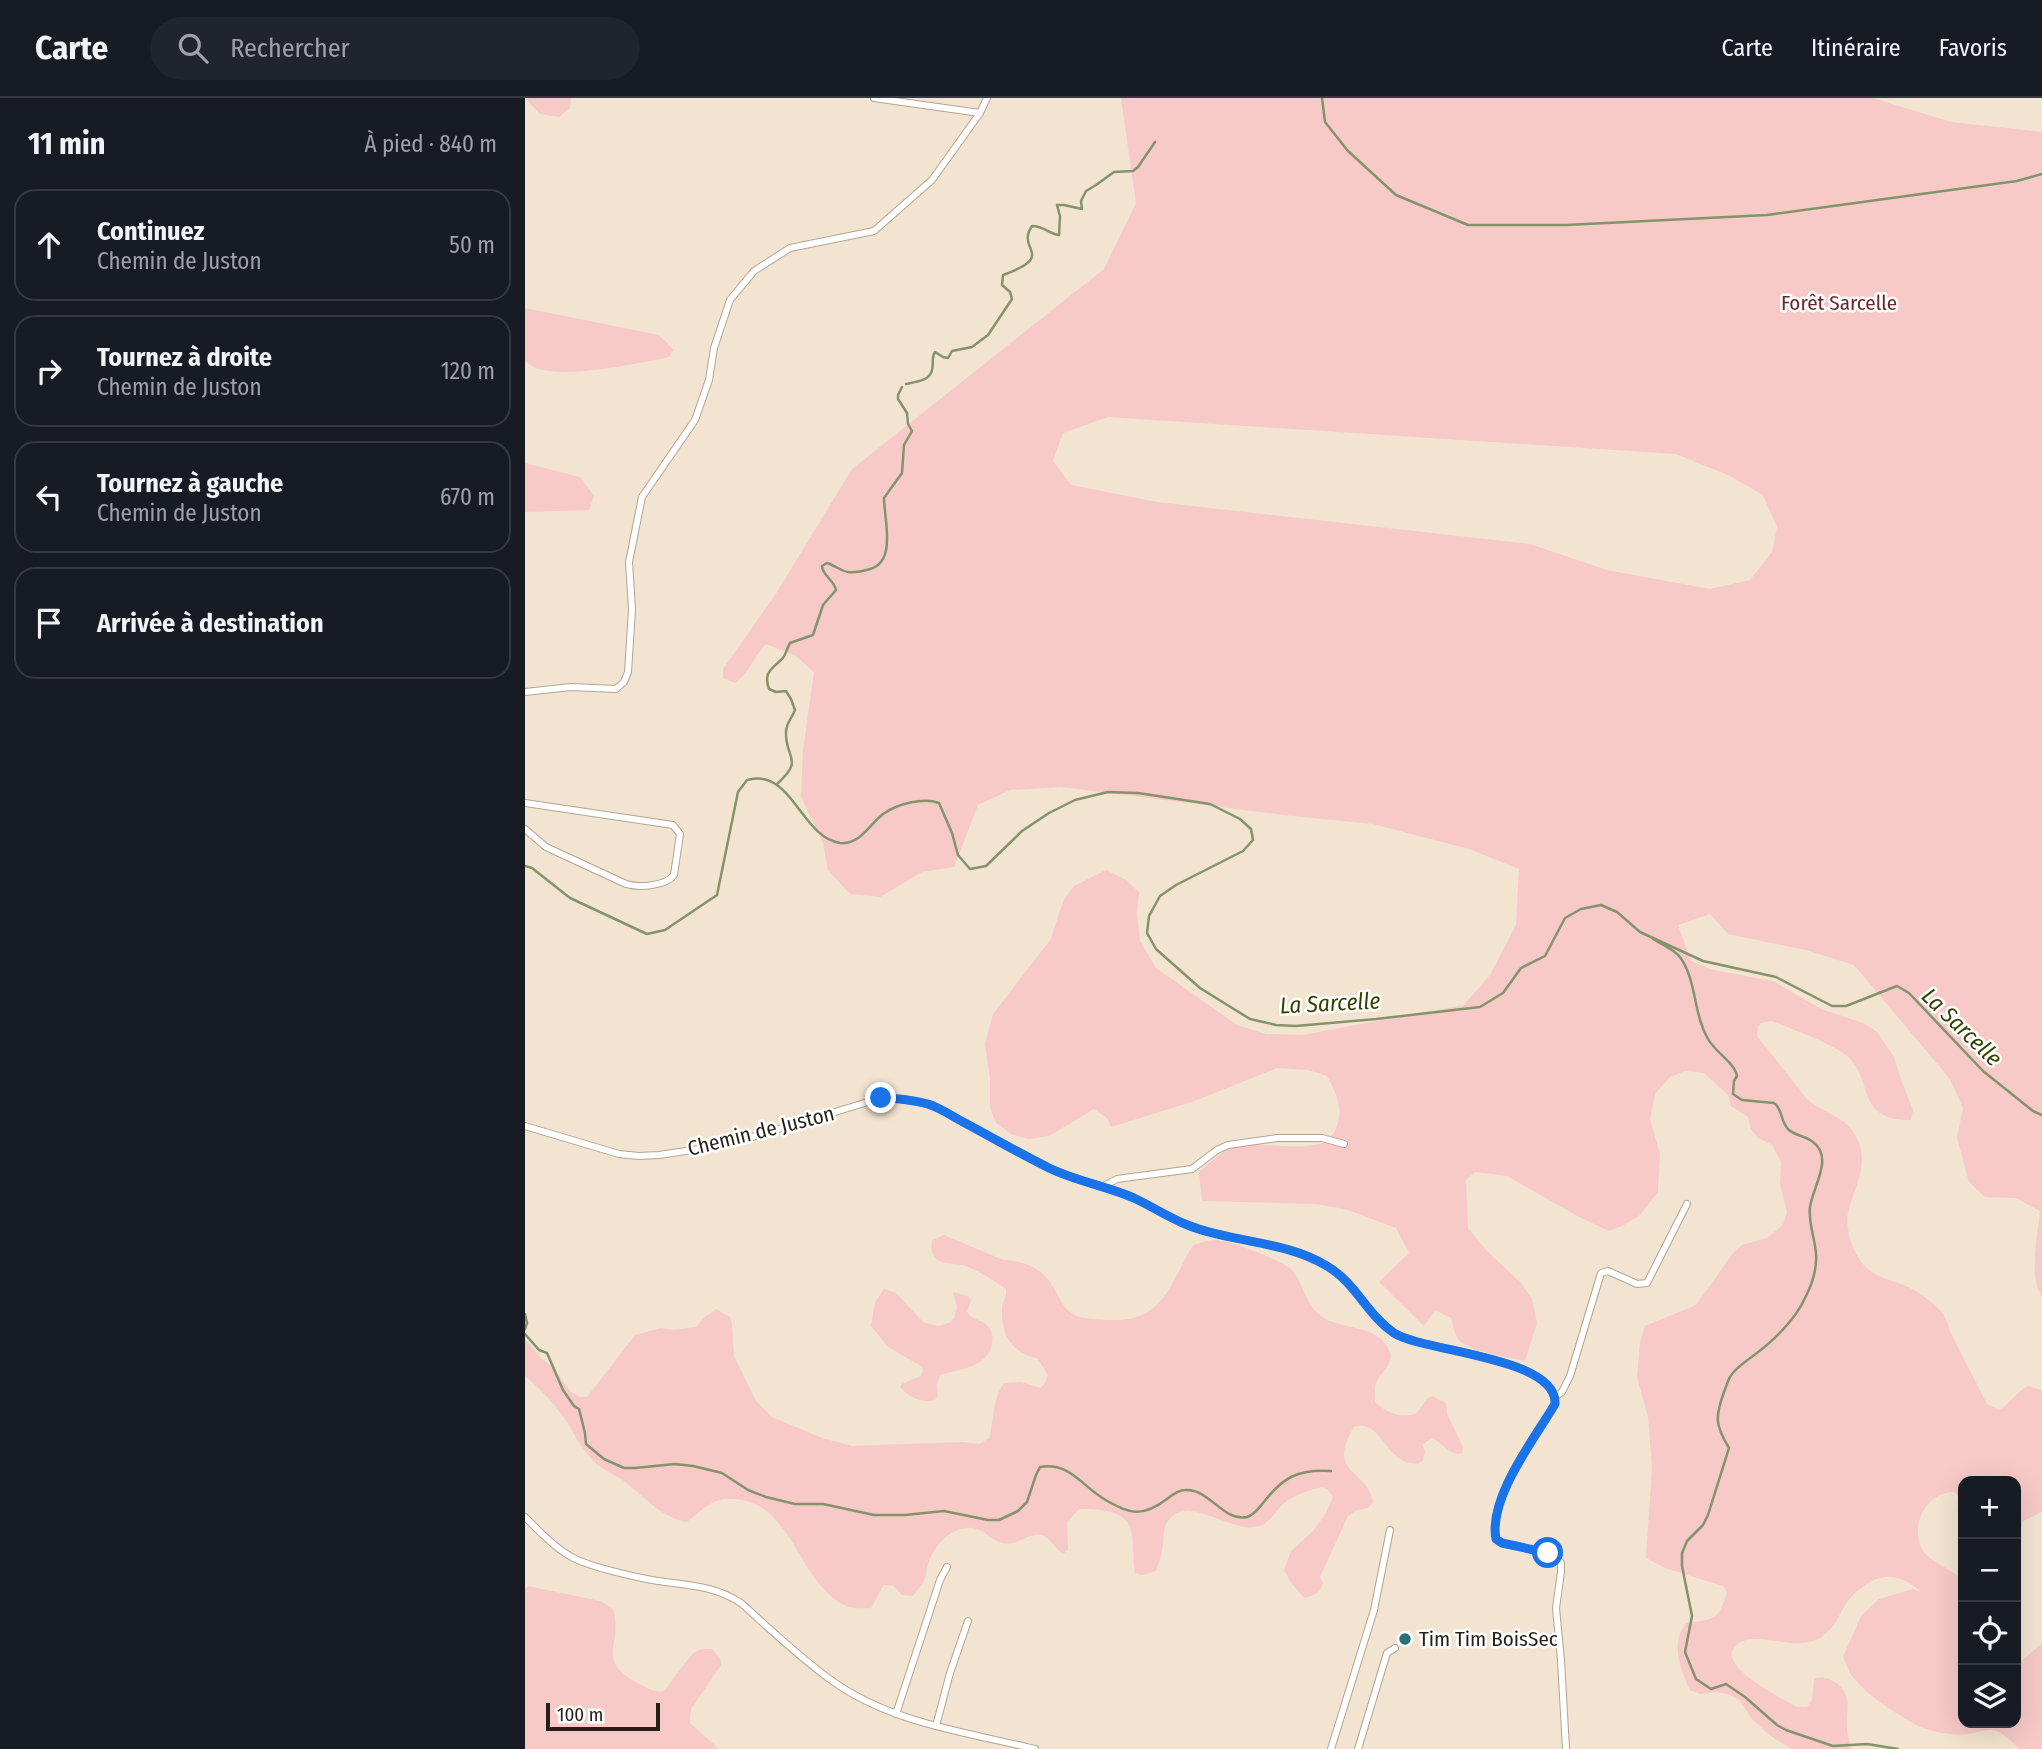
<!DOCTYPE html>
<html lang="fr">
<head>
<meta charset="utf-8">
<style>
  body { margin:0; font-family:"Fira Sans Condensed",sans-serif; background:#20242c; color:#f1f3f6 }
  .controls { position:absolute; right:21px; bottom:21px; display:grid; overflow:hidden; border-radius:14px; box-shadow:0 7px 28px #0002 }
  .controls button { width:63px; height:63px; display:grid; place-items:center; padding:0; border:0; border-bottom:2px solid #363941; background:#171b24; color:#f1f3f6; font:35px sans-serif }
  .scale { position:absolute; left:21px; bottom:18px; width:114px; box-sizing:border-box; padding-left:7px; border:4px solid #241f18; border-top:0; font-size:19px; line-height:24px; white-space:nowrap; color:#241f18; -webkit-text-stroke:5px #fff; paint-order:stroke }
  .stop { position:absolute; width:21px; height:21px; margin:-16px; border:5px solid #1a73e8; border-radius:50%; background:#fff }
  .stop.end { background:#1a73e8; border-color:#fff; box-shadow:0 2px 7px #0008 }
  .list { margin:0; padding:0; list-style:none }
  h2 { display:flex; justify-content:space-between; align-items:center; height:91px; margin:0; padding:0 28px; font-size:30px }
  h2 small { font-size:23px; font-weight:400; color:#9ea1a6 }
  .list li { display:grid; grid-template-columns:46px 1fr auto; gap:21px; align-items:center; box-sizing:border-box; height:112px; margin:0 14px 14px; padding:0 14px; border:2px solid #363941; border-radius:21px }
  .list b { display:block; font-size:26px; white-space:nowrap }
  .list p { margin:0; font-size:23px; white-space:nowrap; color:#9ea1a6 }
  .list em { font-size:23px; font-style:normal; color:#9ea1a6 }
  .icon { flex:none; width:38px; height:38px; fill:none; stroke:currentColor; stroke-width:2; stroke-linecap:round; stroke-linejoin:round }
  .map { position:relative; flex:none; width:1517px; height:1651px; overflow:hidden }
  header { display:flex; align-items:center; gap:42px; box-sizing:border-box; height:98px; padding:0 35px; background:#171b24; border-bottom:2px solid #363941 }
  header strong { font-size:33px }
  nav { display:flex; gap:38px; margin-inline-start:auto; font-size:24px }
  .search { width:490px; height:63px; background:#20242c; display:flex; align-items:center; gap:18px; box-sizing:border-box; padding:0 24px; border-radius:38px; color:#9ea1a6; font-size:26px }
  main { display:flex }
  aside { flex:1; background:#171b24 }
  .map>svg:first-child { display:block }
  .green { fill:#f7c9c7; fill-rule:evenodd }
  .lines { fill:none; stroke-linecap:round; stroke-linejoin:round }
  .stream { stroke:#83946b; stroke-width:2.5 }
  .street-casing { stroke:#b3a492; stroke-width:8 }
  .street { stroke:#fff; stroke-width:6 }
  .route { stroke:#1a73e8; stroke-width:9 }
  .poi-dot { fill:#287179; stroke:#fff; stroke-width:2.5 }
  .labels { text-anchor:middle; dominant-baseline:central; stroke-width:5; stroke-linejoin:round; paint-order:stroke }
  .park-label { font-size:21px; fill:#69292a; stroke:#fff }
  .street-label { font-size:21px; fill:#241f18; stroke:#fff }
  .poi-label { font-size:21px; fill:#241f18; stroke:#fff; text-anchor:start }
  .water-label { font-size:23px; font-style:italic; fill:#304400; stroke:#fff }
</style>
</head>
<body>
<header>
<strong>Carte</strong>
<div class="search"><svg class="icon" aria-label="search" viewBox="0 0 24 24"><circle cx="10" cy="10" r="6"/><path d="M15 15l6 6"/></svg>Rechercher</div>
<nav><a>Carte</a><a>Itinéraire</a><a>Favoris</a></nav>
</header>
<main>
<aside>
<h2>11 min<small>À pied · 840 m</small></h2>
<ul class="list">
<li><svg class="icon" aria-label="ahead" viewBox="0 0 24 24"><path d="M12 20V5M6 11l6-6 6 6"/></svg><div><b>Continuez</b><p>Chemin de Juston</p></div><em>50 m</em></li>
<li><svg class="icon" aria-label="right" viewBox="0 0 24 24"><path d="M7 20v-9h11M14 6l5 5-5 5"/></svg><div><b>Tournez à droite</b><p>Chemin de Juston</p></div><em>120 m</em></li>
<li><svg class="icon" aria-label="left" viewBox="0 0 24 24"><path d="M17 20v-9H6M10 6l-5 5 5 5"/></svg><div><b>Tournez à gauche</b><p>Chemin de Juston</p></div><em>670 m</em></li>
<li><svg class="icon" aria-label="arrive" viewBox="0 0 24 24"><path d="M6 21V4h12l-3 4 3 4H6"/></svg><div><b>Arrivée à destination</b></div></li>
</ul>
</aside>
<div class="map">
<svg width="1517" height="1651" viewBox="0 0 1517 1651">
  <rect width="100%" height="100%" fill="#f3e4d1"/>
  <g class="green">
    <polygon points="0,0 46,0 45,10 34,19 15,16"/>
    <path d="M 596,0 L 1348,0 L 1426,24 L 1517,34 L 1517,1198 C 1503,1182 1513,1134 1515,1113 L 1491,1100 L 1460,1099 L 1444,1084 L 1432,1040 L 1438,1010 L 1425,981 L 1329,867 L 1281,852 L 1203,836 L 1185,816 L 1153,827 L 1166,863 L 1188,872 L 1248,883 L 1296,911 L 1338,925 L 1352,934 L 1369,959 L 1375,979 L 1388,1012 L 1386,1022 C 1330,1023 1349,981 1322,958 C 1307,945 1266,931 1247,923 L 1236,925 L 1233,929 L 1232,938 L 1282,1001 C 1296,1014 1319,1018 1329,1035 C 1346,1062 1331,1085 1324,1111 C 1319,1126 1326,1150 1335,1162 C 1348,1182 1370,1181 1389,1192 C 1398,1198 1412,1207 1418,1216 C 1422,1221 1423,1229 1426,1235 C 1438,1259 1450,1283 1462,1306 L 1474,1312 C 1485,1306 1491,1294 1503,1288 L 1517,1292 L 1517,1414 L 1498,1423 L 1491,1452 L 1491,1383 L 1438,1383 L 1438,1402 L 1429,1394 C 1417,1394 1407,1400 1400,1410 C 1390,1425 1389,1447 1405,1460 C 1416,1468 1428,1473 1438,1482 L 1438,1625 L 1491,1625 L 1491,1568 L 1517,1545 L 1517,1651 L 1494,1651 C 1462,1616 1460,1641 1425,1636 C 1415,1635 1402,1632 1393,1628 C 1373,1617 1341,1597 1327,1578 C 1323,1573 1321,1565 1318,1559 L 1336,1518 L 1354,1501 L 1388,1491 L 1397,1495 C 1379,1478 1361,1472 1339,1488 C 1335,1491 1330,1494 1327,1498 C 1316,1510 1313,1526 1299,1537 C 1279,1553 1254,1541 1231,1541 C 1222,1541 1213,1543 1208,1551 C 1197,1571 1258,1601 1272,1609 L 1282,1609 L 1287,1602 L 1289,1581 C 1302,1575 1320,1588 1322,1601 C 1324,1611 1321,1620 1322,1629 C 1322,1637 1325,1644 1326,1651 L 1267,1651 L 1244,1637 L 1227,1621 L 1215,1603 L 1204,1596 L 1190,1594 L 1175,1596 L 1165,1592 C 1155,1570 1145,1546 1161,1525 C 1190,1521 1193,1523 1202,1494 L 1198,1488 L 1140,1470 L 1121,1460 L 1127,1369 L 1123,1319 L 1112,1279 L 1115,1244 L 1120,1228 L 1171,1207 L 1208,1155 L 1217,1147 L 1242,1140 L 1258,1127 L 1262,1114 L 1255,1086 L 1256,1064 L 1247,1047 L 1233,1040 L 1226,1031 L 1223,1019 L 1206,1008 L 1203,997 L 1179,975 L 1160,973 L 1145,979 L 1130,996 L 1125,1021 L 1135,1056 L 1133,1094 L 1114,1118 L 1097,1128 L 1084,1133 L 1054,1119 L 982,1078 L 950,1074 L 941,1082 L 943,1130 L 962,1153 L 996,1185 L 1007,1201 L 1012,1225 L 1000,1263 C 984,1259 945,1254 934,1242 C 929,1236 928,1227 926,1220 L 910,1212 L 899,1228 L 854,1184 L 884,1155 L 871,1130 L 820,1111 L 791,1106 L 677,1103 L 674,1074 C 683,1067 694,1055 705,1051 C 734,1041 767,1054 797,1045 C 804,1042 809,1036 811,1030 C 819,1012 811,994 802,978 L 783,972 L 752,970 L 667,1004 L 586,1029 L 582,1020 L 569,1011 L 524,1038 L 503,1041 L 486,1036 L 471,1025 L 465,1010 L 465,981 L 460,946 L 468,916 L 526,841 L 534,815 L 540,800 L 549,788 L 581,772 L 601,782 L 614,794 L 612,815 L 615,843 L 631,870 L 712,927 L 741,936 L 777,937 L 939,907 L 965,877 L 991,827 L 994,771 L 944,751 L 848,726 L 758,717 L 536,689 L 485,692 L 453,707 L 429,769 L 397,774 L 355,799 L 325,796 L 303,772 L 298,745 L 276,699 L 278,652 L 289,574 L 271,558 L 241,546 C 229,559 224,574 210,585 L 198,580 L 198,571 L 252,494 L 327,371 L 579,171 L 611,105 ZM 583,319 L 1151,356 L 1203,377 L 1238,397 L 1252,429 L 1247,454 L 1225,482 L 1185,491 L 1082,472 L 1005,446 L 632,404 L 546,387 L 528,363 L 538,335 Z"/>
    <path d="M 0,210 L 134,237 L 149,252 L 144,259 C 112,266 43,280 14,271 C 9,270 4,266 0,263 Z"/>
    <polygon points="0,365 55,379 69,398 64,412 0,414"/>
    <path d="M 419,1137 L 478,1162 C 495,1162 515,1169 525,1184 C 532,1193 536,1208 546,1215 C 556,1222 571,1221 583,1222 C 639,1225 644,1187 668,1147 C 675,1145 682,1142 689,1142 C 703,1141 759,1163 768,1173 C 779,1188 781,1207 796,1218 C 815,1232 850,1226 863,1250 C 871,1264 858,1271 852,1283 C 849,1289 850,1297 850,1304 C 862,1315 875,1320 891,1316 L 903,1300 L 907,1298 L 921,1305 L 922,1316 L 938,1349 L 937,1355 C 925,1359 917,1344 907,1340 L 897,1347 L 900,1353 L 898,1362 L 893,1366 C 888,1365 882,1365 877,1362 C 860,1354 852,1321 829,1329 C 800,1377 843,1371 848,1404 L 843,1410 L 832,1412 L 823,1418 L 795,1479 L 798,1485 C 795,1496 789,1497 779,1500 L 765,1483 L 759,1472 L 766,1453 L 788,1433 L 801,1415 L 808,1399 L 803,1392 L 797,1389 C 784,1392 769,1397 758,1406 C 749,1415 744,1427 730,1429 C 704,1434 659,1393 641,1426 C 638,1433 639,1445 637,1453 C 636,1460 633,1466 631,1473 L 617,1477 L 610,1475 C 607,1461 610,1442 605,1429 C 598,1411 570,1411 554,1411 L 542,1424 L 543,1452 L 538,1456 C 530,1451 527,1442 519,1438 C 506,1432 492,1449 477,1445 C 466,1442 460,1432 448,1430 C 425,1428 408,1449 402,1469 C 401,1474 402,1476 400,1480 C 398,1486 392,1492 388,1498 L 377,1497 L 369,1488 L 359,1487 C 353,1495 351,1503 346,1510 C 339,1510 330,1511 324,1509 C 272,1489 271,1405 209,1401 C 208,1401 200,1401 198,1401 C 184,1404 173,1415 162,1424 C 136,1420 119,1398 99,1383 C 87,1375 73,1370 64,1358 C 53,1346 47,1330 37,1317 C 26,1302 14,1290 0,1278 L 0,1241 L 17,1261 L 28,1270 L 46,1294 L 56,1299 L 62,1299 L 110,1237 L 136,1230 L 149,1232 L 171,1229 L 180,1219 L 191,1211 L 205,1219 L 207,1226 L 209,1258 L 231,1303 L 247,1319 L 297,1340 L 327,1348 L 438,1344 L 454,1346 L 464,1340 C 470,1320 466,1304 479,1285 L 496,1284 L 515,1290 L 520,1285 L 523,1277 L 513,1261 C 488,1255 476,1238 477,1212 C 477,1204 482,1199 481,1191 C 471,1184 452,1172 441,1168 C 425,1163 403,1170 407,1142 Z"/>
    <path d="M 359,1191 L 371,1195 L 398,1224 L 413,1228 L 426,1224 L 429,1220 L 432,1209 L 428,1194 L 443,1198 L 446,1202 L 442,1214 C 448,1222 458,1222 464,1229 C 467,1234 468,1239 467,1245 C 464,1269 435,1271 415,1277 L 412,1287 L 413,1298 L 410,1302 C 398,1306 383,1299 375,1289 L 377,1286 L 396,1278 L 398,1272 L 394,1267 L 363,1249 L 346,1228 L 350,1204 Z"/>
    <path d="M 3,1488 L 75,1503 L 88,1511 C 99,1548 68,1561 114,1586 C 123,1590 129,1595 139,1593 L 168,1555 L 177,1551 L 187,1551 L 195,1560 L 196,1567 L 166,1611 L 165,1625 L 194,1651 L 0,1651 L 0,1491 Z"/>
  </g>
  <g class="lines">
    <g class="stream">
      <polyline points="797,0 800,24 823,53 871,97 943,127 1041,127 1242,117 1492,83 1517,76"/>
      <path d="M 381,286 C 390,284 405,283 407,272 C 409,265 406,260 410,254 L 418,259 L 423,260 L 427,253 L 447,249 L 463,237 L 487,201 L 485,194 L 477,187 L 478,177 C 533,157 490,152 507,128 C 519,128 526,137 534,137 L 535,118 L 532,107 L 539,107 L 557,111 L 556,103 L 561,93 L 571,87 L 589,74 L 608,73 L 613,69 L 630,44"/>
      <path d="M 252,686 C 280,661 260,661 261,634 C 261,625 267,620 270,612 L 266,601 L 261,593 L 251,594 L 244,591 C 238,574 247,571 257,561 C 261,557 262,550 265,545 L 288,537 L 298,507 L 311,492 C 309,482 297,477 297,468 L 302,465 C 309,467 316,473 323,474 C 330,475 338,473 345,471 C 372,464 359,420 359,400 L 377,375 L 379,347 L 387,333 L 383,326 L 382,315 L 373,301 L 373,297 L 377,289"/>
      <path d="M 0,768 L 7,770 L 45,800 L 122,836 L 140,832 L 192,797 L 213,694 L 222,682 C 227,681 234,680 238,681 C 269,686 281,740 315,745 C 335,747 344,727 358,716 C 372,706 398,699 414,705 L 427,735 L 433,757 L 445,771 L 461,768 L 497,733 L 524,715 L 550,702 L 583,694 L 613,695 L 685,706 L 715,721 L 726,731 L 728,742 L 718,753 L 651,787 L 635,798 L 624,818 L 622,835 L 631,851 L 675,890 L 725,921 L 751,927 L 771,928 L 851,921 L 955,909 L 978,895 L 996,870 L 1020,858 L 1040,820 L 1056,811 L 1076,807 L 1092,814 L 1115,834 L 1178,863 L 1251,879 L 1307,908 L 1321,908 L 1372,888 L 1384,895 L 1458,973 L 1508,1013 L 1517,1017"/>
      <path d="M 1128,841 C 1136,846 1149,851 1155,859 C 1172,883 1168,915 1183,941 C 1191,955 1210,965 1212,978 L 1209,983 L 1208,996 L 1217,1002 L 1249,1005 C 1258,1011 1255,1024 1264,1032 C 1271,1038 1281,1038 1288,1044 C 1309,1060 1288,1088 1285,1109 C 1283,1125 1290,1140 1291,1156 C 1292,1170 1287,1186 1281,1198 C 1271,1221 1248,1243 1228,1258 C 1220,1264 1210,1270 1205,1279 C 1202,1284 1201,1290 1199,1294 C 1190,1319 1190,1327 1204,1350 L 1183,1417 L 1178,1427 L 1162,1443 L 1157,1455 L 1157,1468 L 1167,1518 L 1160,1554 L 1171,1581 L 1186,1591 L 1201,1586 L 1220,1599 L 1252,1627 L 1261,1632 L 1308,1648 L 1342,1646 L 1373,1651"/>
      <polyline points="0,1216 2,1225 0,1231"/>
      <path d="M 0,1236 L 14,1252 L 22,1255 L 38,1292 L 49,1308 L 54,1311 L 60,1335 L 61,1346 L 79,1361 L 99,1370 L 110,1370 L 150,1366 L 168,1368 L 197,1375 L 223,1392 L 241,1399 L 270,1406 L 298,1406 L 349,1417 L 380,1417 L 419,1413 L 463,1422 L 474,1422 L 493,1413 L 502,1404 L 511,1377 L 515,1369 C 545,1364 557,1388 579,1401 C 604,1416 617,1420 642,1401 C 647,1397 653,1392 660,1392 C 684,1390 698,1424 722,1419 C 729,1417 734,1410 738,1405 C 758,1379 773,1371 806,1373"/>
    </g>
    <defs>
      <g id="street">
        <polyline points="349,0 455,15"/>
        <polyline points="0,594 46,589 91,591 99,584 103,574 107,512 104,464 117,399 170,322 184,282 189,250 205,202 229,173 265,150 349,133 407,82 455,15 462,0"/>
        <path d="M 0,705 L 148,727 L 155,736 L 149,777 C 141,788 114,790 101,786 L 21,749 L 0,731"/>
        <path d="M 0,1028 L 94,1056 L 114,1058 L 134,1057 L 201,1047 L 356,1000 C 372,1000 387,1002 403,1006 C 416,1010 428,1019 440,1025 C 468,1040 496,1057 524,1070 C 551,1083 581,1088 609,1100 C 626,1108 643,1119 660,1126 C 706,1145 759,1142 802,1168 C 831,1185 843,1217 869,1235 C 899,1254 1032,1258 1030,1306 C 1009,1340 963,1399 971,1441 L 977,1445 L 1023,1455 L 1031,1459 L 1036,1465 L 1036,1474 L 1031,1510 L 1036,1562 L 1041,1651"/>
        <polyline points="577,1089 592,1081 667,1071 692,1052 703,1047 752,1040 797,1040 819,1046"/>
        <polyline points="1030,1299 1037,1294 1045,1278 1076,1175 1083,1173 1112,1186 1122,1185 1162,1106"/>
        <path d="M 0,1419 C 14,1433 28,1448 45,1458 C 60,1468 114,1480 133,1483 C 162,1487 191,1488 216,1505 C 245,1531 274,1559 306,1582 C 365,1625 441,1634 510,1651"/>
        <polyline points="371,1616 415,1482 422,1469"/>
        <polyline points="411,1628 425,1575 443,1523"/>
        <polyline points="806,1651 849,1512 865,1432"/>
        <polyline points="833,1651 862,1555 870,1550"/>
      </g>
    </defs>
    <use href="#street" class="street-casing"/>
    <use href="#street" class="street"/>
  </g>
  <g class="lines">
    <path class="route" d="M 356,1000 C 372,1000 387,1002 403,1006 C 416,1010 428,1019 440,1025 C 468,1040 496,1056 524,1070 C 551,1083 581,1088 609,1100 C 626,1108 643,1119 660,1126 C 706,1145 759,1142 802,1168 C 831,1185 842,1217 869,1235 C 898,1254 1033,1259 1030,1306 C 1010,1340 963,1400 971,1441 L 977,1445 L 1023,1455"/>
  </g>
  <circle class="poi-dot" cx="880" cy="1541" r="7"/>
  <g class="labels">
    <g class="park-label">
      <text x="1314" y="205">Forêt Sarcelle</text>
    </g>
    <g class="street-label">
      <text transform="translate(236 1033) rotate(-14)">Chemin de Juston</text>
    </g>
    <g class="poi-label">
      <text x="894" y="1541">Tim Tim BoisSec</text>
    </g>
    <g class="water-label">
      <text transform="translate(805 905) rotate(-3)">La Sarcelle</text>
      <text transform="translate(1437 929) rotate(44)">La Sarcelle</text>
    </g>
  </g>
</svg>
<div class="controls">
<button>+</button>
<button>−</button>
<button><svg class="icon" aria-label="locate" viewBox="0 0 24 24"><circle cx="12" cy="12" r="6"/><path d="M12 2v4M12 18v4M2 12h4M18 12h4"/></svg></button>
<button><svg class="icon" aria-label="layers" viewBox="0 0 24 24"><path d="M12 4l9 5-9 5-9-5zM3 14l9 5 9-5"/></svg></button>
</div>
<div class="scale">100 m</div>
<div class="stop" style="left:1023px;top:1455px"></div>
<div class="stop end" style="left:356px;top:1000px"></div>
</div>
</main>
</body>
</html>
